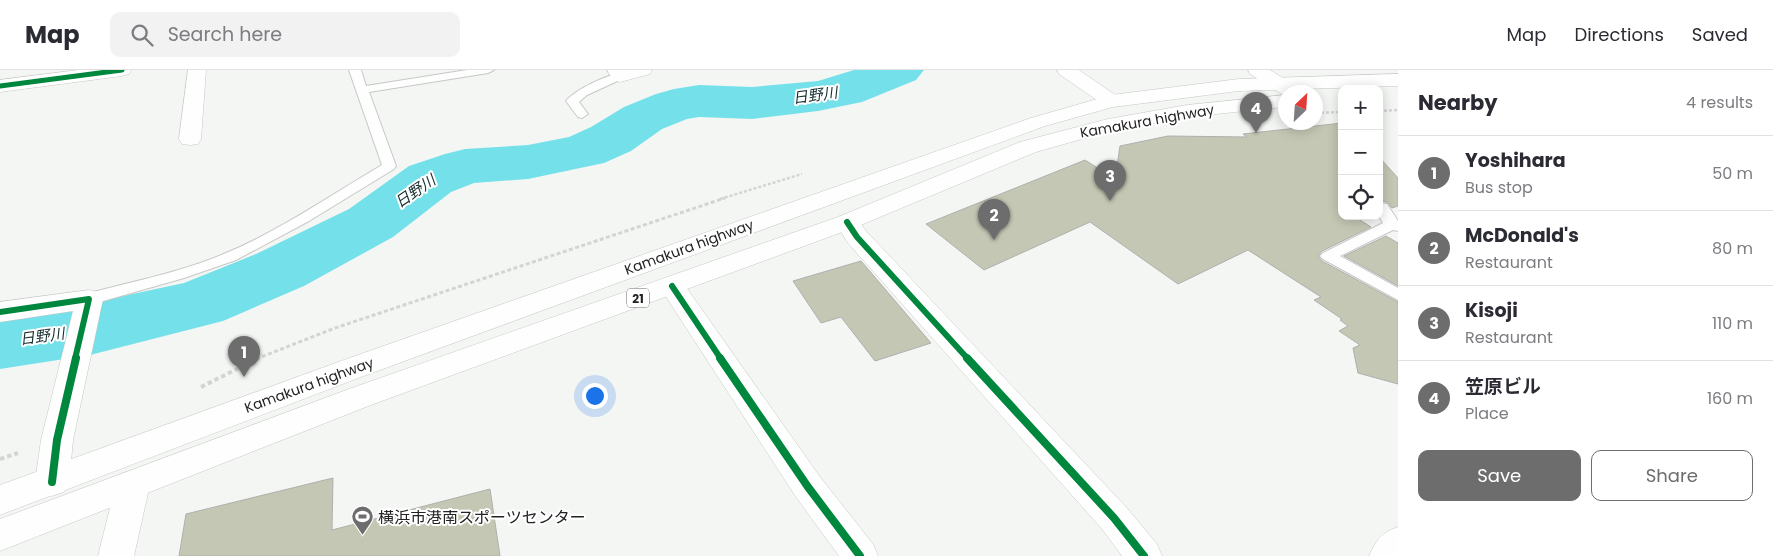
<!DOCTYPE html>
<html lang="en">
<head>
<meta charset="utf-8">
<style>
  body { margin:0; font-family:Poppins,"Noto Sans JP",sans-serif; background:#f2f2f3; color:#2b2b33 }
  .controls { position:absolute; right:15px; top:15px; display:grid; overflow:hidden; border-radius:10px; box-shadow:0 2px 12px #0003 }
  .controls button { width:45px; height:45px; display:grid; place-items:center; padding:0; border:0; border-bottom:1px solid #e1e1e2; background:#fff; color:#2b2b33; font:25px sans-serif }
  .compass { position:absolute; left:1278px; top:15px; width:45px; height:45px; border-radius:50%; background:#fff; box-shadow:0 2px 12px #0003; rotate:25deg }
  .you { position:absolute; left:594px; top:325px; width:18px; height:18px; margin:-12px; border:4px solid #fff; border-radius:50%; background:#1a73e8; box-shadow:0 0 0 8px #1a73e833 }
  .badge { display:grid; place-items:center; width:32px; height:32px; border-radius:50%; background:#6c6d6c; color:#fff; font-size:16px; font-weight:700 }
  .pin { position:absolute; translate:-50% -41px; filter:drop-shadow(0 1px 2px #0008) }
  .pin::after { content:''; position:absolute; top:26px; width:18px; height:15px; background:inherit; clip-path:polygon(0 0,100% 0,50% 100%) }
  .list { margin:0; padding:0; list-style:none }
  h2 { display:flex; justify-content:space-between; align-items:center; height:65px; margin:0; padding:0 20px; font-size:21px }
  h2 small { font-size:16px; font-weight:400; color:#7c7c81 }
  .list li { display:grid; grid-template-columns:32px 1fr auto; gap:15px; align-items:center; box-sizing:border-box; height:75px; padding:0 20px; border-top:1px solid #e1e1e2 }
  .list b { display:block; font-size:19px; white-space:nowrap }
  .list p { margin:0; font-size:16px; white-space:nowrap; color:#7c7c81 }
  .list em { font-size:16px; font-style:normal; color:#7c7c81 }
  .actions { display:flex; gap:10px; padding:15px 20px }
  .actions a { flex:1; padding:11px 0; border:1px solid #6c6d6c; border-radius:10px; text-align:center; font-size:18px; color:#6c6d6c }
  .actions .main { background:#6c6d6c; color:#fff }
  .icon { flex:none; width:28px; height:28px; fill:none; stroke:currentColor; stroke-width:2; stroke-linecap:round; stroke-linejoin:round }
  .map { position:relative; flex:none; width:1398px; height:486px; overflow:hidden }
  header { display:flex; align-items:center; gap:30px; box-sizing:border-box; height:70px; padding:0 25px; background:#fff; border-bottom:1px solid #e1e1e2 }
  header strong { font-size:24px }
  nav { display:flex; gap:28px; margin-inline-start:auto; font-size:18px }
  .search { width:350px; height:45px; background:#f2f2f3; display:flex; align-items:center; gap:12px; box-sizing:border-box; padding:0 18px; border-radius:10px; color:#7c7c81; font-size:19px }
  main { display:flex }
  aside { flex:1; background:#fff }
  .map>svg:first-child { display:block }
  .lines { fill:none; stroke-linecap:round; stroke-linejoin:round }
  .river { fill:#74e1ea; fill-rule:evenodd }
  .building { fill:#c4c7b3; stroke:#aeb0ae }
  .lane-casing { stroke:#c6c8c6; stroke-width:2 }
  .street-casing { stroke:#c6c8c6; stroke-width:1 }
  .secondary-casing { stroke:#c6c8c6; stroke-width:1 }
  .primary-casing { stroke:#c6c8c6; stroke-width:1 }
  .path-far2 { stroke:#d3d4d3; stroke-width:2.5; stroke-dasharray:3 2; stroke-linecap:butt }
  .path-far1 { stroke:#d3d4d3; stroke-width:3; stroke-dasharray:4 2.5; stroke-linecap:butt }
  .path { stroke:#d3d4d3; stroke-width:4; stroke-dasharray:4.5 3; stroke-linecap:butt }
  .lane { fill:#fdfefd; fill-rule:evenodd }
  .street { fill:#fdfefd; fill-rule:evenodd }
  .secondary { fill:#fdfefd; fill-rule:evenodd }
  .primary { fill:#fdfefd; fill-rule:evenodd }
  .cycleway-far2-casing { stroke:#fff; stroke-width:8 }
  .cycleway-far1-casing { stroke:#fff; stroke-width:9 }
  .cycleway-casing { stroke:#fff; stroke-width:11 }
  .cycleway-far2 { stroke:#00873e; stroke-width:5 }
  .cycleway-far1 { stroke:#00873e; stroke-width:6 }
  .cycleway { stroke:#00873e; stroke-width:8 }
  .labels { text-anchor:middle; dominant-baseline:central; stroke-width:4; stroke-linejoin:round; paint-order:stroke }
  .shield { fill:#fff; stroke:#646564; stroke-width:1 }
  .shield-label { font-size:12px; font-weight:bold; fill:#222322 }
  .street-label { font-size:14px; fill:#222322; stroke:#fff }
  .water-label { font-size:15px; font-style:italic; fill:#152e30; stroke:#fff }
  .near-poi-label { font-size:16px; fill:#222322; stroke:#fff; text-anchor:start }
</style>
</head>
<body>
<header>
<strong>Map</strong>
<div class="search"><svg class="icon" aria-label="search" viewBox="0 0 24 24"><circle cx="10" cy="10" r="6"/><path d="M15 15l6 6"/></svg>Search here</div>
<nav><a>Map</a><a>Directions</a><a>Saved</a></nav>
</header>
<main>
<div class="map">
<svg width="1398" height="486" viewBox="0 0 1398 486">
  <rect width="100%" height="100%" fill="#f4f6f4"/>
  <g class="lines">
    <polygon class="river" points="854,0 924,0 916,10 862,32 818,41 752,49 699,47 687,49 662,59 631,81 604,93 528,109 474,113 451,122 393,167 304,216 223,251 90,285 0,299 0,245 90,233 184,213 256,184 349,139 409,96 445,84 465,79 528,75 569,67 591,57 624,37 656,24 674,19 699,15 752,17 818,11"/>
  </g>
  <g class="building">
    <polygon points="1342,53 1342,146 1370,146 1360,150 1371,157 1322,181 1318,186 1322,191 1398,232 1398,314 1358,303 1353,278 1360,275 1339,261 1348,256 1340,250 1342,249 1314,230 1321,227 1248,180 1178,214 1090,152 984,200 926,154 1085,90 1115,109 1120,76 1168,66 1247,67 1243,64"/>
    <polygon points="1379,87 1398,108 1398,136 1392,138 1387,132 1379,131"/>
    <polygon points="1386,166 1398,173 1398,216 1344,186"/>
    <polygon points="861,191 931,273 875,291 841,247 821,253 793,211"/>
    <polygon points="333,408 332,460 490,419 500,486 179,486 186,444"/>
  </g>
  <g class="lines">
    <defs>
      <g id="lane">
        <path d="M 349,0 L 361,0 L 366,16 L 467,0 L 494,0 L 488,3 L 369,22 L 396,96 L 394,99 L 309,151 L 236,190 L 184,208 L 89,235 L 83,233 L 81,229 L 83,225 C 129,212 183,202 226,183 C 281,160 331,125 382,95 Z"/>
        <path d="M 620,3 L 626,6 L 624,8 L 587,25 L 579,32 L 588,44 L 582,48 L 578,47 L 566,31 C 576,19 605,6 620,3 Z"/>
        <polygon points="1379,133 1387,134 1398,151 1398,161 1393,160 1340,186 1398,218 1398,230 1323,189 1320,186 1323,183 1383,153 1379,146"/>
      </g>
      <g id="street">
        <polygon points="78,0 131,0 129,4 122,6 0,22 0,10"/>
        <polygon points="188,0 206,0 201,69 198,74 190,75 182,74 179,69"/>
        <polygon points="607,0 652,0 650,4 620,12 613,10"/>
        <polygon points="1057,0 1079,0 1118,27 1121,31 1118,35 1111,37 1104,35 1059,4"/>
        <polygon points="847,144 856,147 866,161 1126,437 1157,474 1162,486 1122,486 1102,459 848,173 835,152 838,147"/>
        <polygon points="672,207 681,210 820,407 873,474 878,486 839,486 796,427 659,216 663,210"/>
        <polygon points="89,220 99,222 103,229 73,370 69,412 64,422 52,426 40,422 35,412 41,370 73,241 0,252 0,232"/>
        <polygon points="133,400 145,404 150,414 134,486 98,486 116,414 121,404"/>
        <path d="M 1398,457 L 1398,486 L 1369,486 C 1376,470 1381,463 1398,457 Z"/>
      </g>
      <polygon id="secondary" points="1248,0 1270,0 1299,18 1302,22 1286,22 1285,26 1250,4"/>
      <g id="primary">
        <polygon points="1398,4 1398,16 1239,21 1113,37 1045,56 361,307 0,445 0,415 341,291 1031,48 1111,25 1239,9"/>
        <polygon points="1286,25 1284,37 1187,47 1110,61 1036,82 856,157 371,335 0,481 0,449 349,319 838,147 1020,72 1108,49 1187,35"/>
      </g>
    </defs>
    <use href="#lane" class="lane-casing"/>
    <use href="#street" class="street-casing"/>
    <use href="#secondary" class="secondary-casing"/>
    <use href="#primary" class="primary-casing"/>
    <g class="path-far2">
      <polyline points="1379,41 1398,40"/>
      <polyline points="1316,43 1342,42"/>
      <polyline points="720,129 802,104"/>
    </g>
    <polyline class="path-far1" points="256,289 335,258 725,128"/>
    <g class="path">
      <polyline points="201,317 259,288"/>
      <polyline points="0,389 18,383"/>
    </g>
    <use href="#lane" class="lane"/>
    <use href="#street" class="street"/>
    <use href="#secondary" class="secondary"/>
    <use href="#primary" class="primary"/>
    <defs>
      <polyline id="cycleway-far2" points="0,16 122,0"/>
      <g id="cycleway-far1">
        <polyline points="847,152 857,167 968,289"/>
        <polyline points="672,216 721,289"/>
        <polyline points="0,242 89,229 75,289"/>
      </g>
      <g id="cycleway">
        <polyline points="720,288 808,417 860,486"/>
        <polyline points="967,288 1114,448 1144,486"/>
        <polyline points="52,412 57,370 76,288"/>
      </g>
    </defs>
    <use href="#cycleway-far2" class="cycleway-far2-casing"/>
    <use href="#cycleway-far1" class="cycleway-far1-casing"/>
    <use href="#cycleway" class="cycleway-casing"/>
    <use href="#cycleway-far2" class="cycleway-far2"/>
    <use href="#cycleway-far1" class="cycleway-far1"/>
    <use href="#cycleway" class="cycleway"/>
  </g>
  <defs>
    <symbol id="stadium-pin" viewBox="-11 -11 22 30"><path d="M0 17L-7.5 6A9.5 9.5 0 1 1 7.5 6Z" fill="#6c6d6c" stroke="#fff"/><path d="M0-5a6.5 5 0 1 0 0 10a6.5 5 0 1 0 0-10ZM-3.5-1.8h7v3.6h-7Z" fill="#fff"/></symbol>
  </defs>
  <g fill-rule="evenodd">
    <use href="#stadium-pin" x="350" y="434" width="25" height="34"/>
  </g>
  <g class="labels">
    <rect class="shield" x="627" y="218.5" width="22" height="19" rx="4"/>
    <g class="shield-label">
      <text x="638" y="228">21</text>
    </g>
    <g class="street-label">
      <text transform="translate(1147 51) rotate(-10)">Kamakura highway</text>
      <text transform="translate(689 177) rotate(-20)">Kamakura highway</text>
      <text transform="translate(309 315) rotate(-20)">Kamakura highway</text>
    </g>
    <g class="water-label">
      <text transform="translate(815 25) rotate(-8)">日野川</text>
      <text transform="translate(415 121) rotate(-34)">日野川</text>
      <text transform="translate(42 266) rotate(-8)">日野川</text>
    </g>
    <g class="near-poi-label">
      <text x="378" y="447">横浜市港南スポーツセンター</text>
    </g>
  </g>
</svg>
<div class="controls">
<button>+</button>
<button>−</button>
<button><svg class="icon" aria-label="locate" viewBox="0 0 24 24"><circle cx="12" cy="12" r="6"/><path d="M12 2v4M12 18v4M2 12h4M18 12h4"/></svg></button>
</div>
<svg class="compass" viewBox="-18 -18 36 36"><path d="M0-13l5 13h-10z" fill="#e53935"/><path d="M0 13l5-13h-10z" fill="#7c7c81"/></svg>
<div class="you"></div>
<div class="pin badge" style="left:244px;top:307px">1</div>
<div class="pin badge" style="left:994px;top:170px">2</div>
<div class="pin badge" style="left:1110px;top:131px">3</div>
<div class="pin badge" style="left:1256px;top:63px">4</div>
</div>
<aside>
<h2>Nearby<small>4 results</small></h2>
<ul class="list">
<li><span class="badge">1</span><div><b>Yoshihara</b><p>Bus stop</p></div><em>50 m</em></li>
<li><span class="badge">2</span><div><b>McDonald's</b><p>Restaurant</p></div><em>80 m</em></li>
<li><span class="badge">3</span><div><b>Kisoji</b><p>Restaurant</p></div><em>110 m</em></li>
<li><span class="badge">4</span><div><b>笠原ビル</b><p>Place</p></div><em>160 m</em></li>
</ul>
<div class="actions"><a class="main">Save</a><a>Share</a></div>
</aside>
</main>
</body>
</html>
